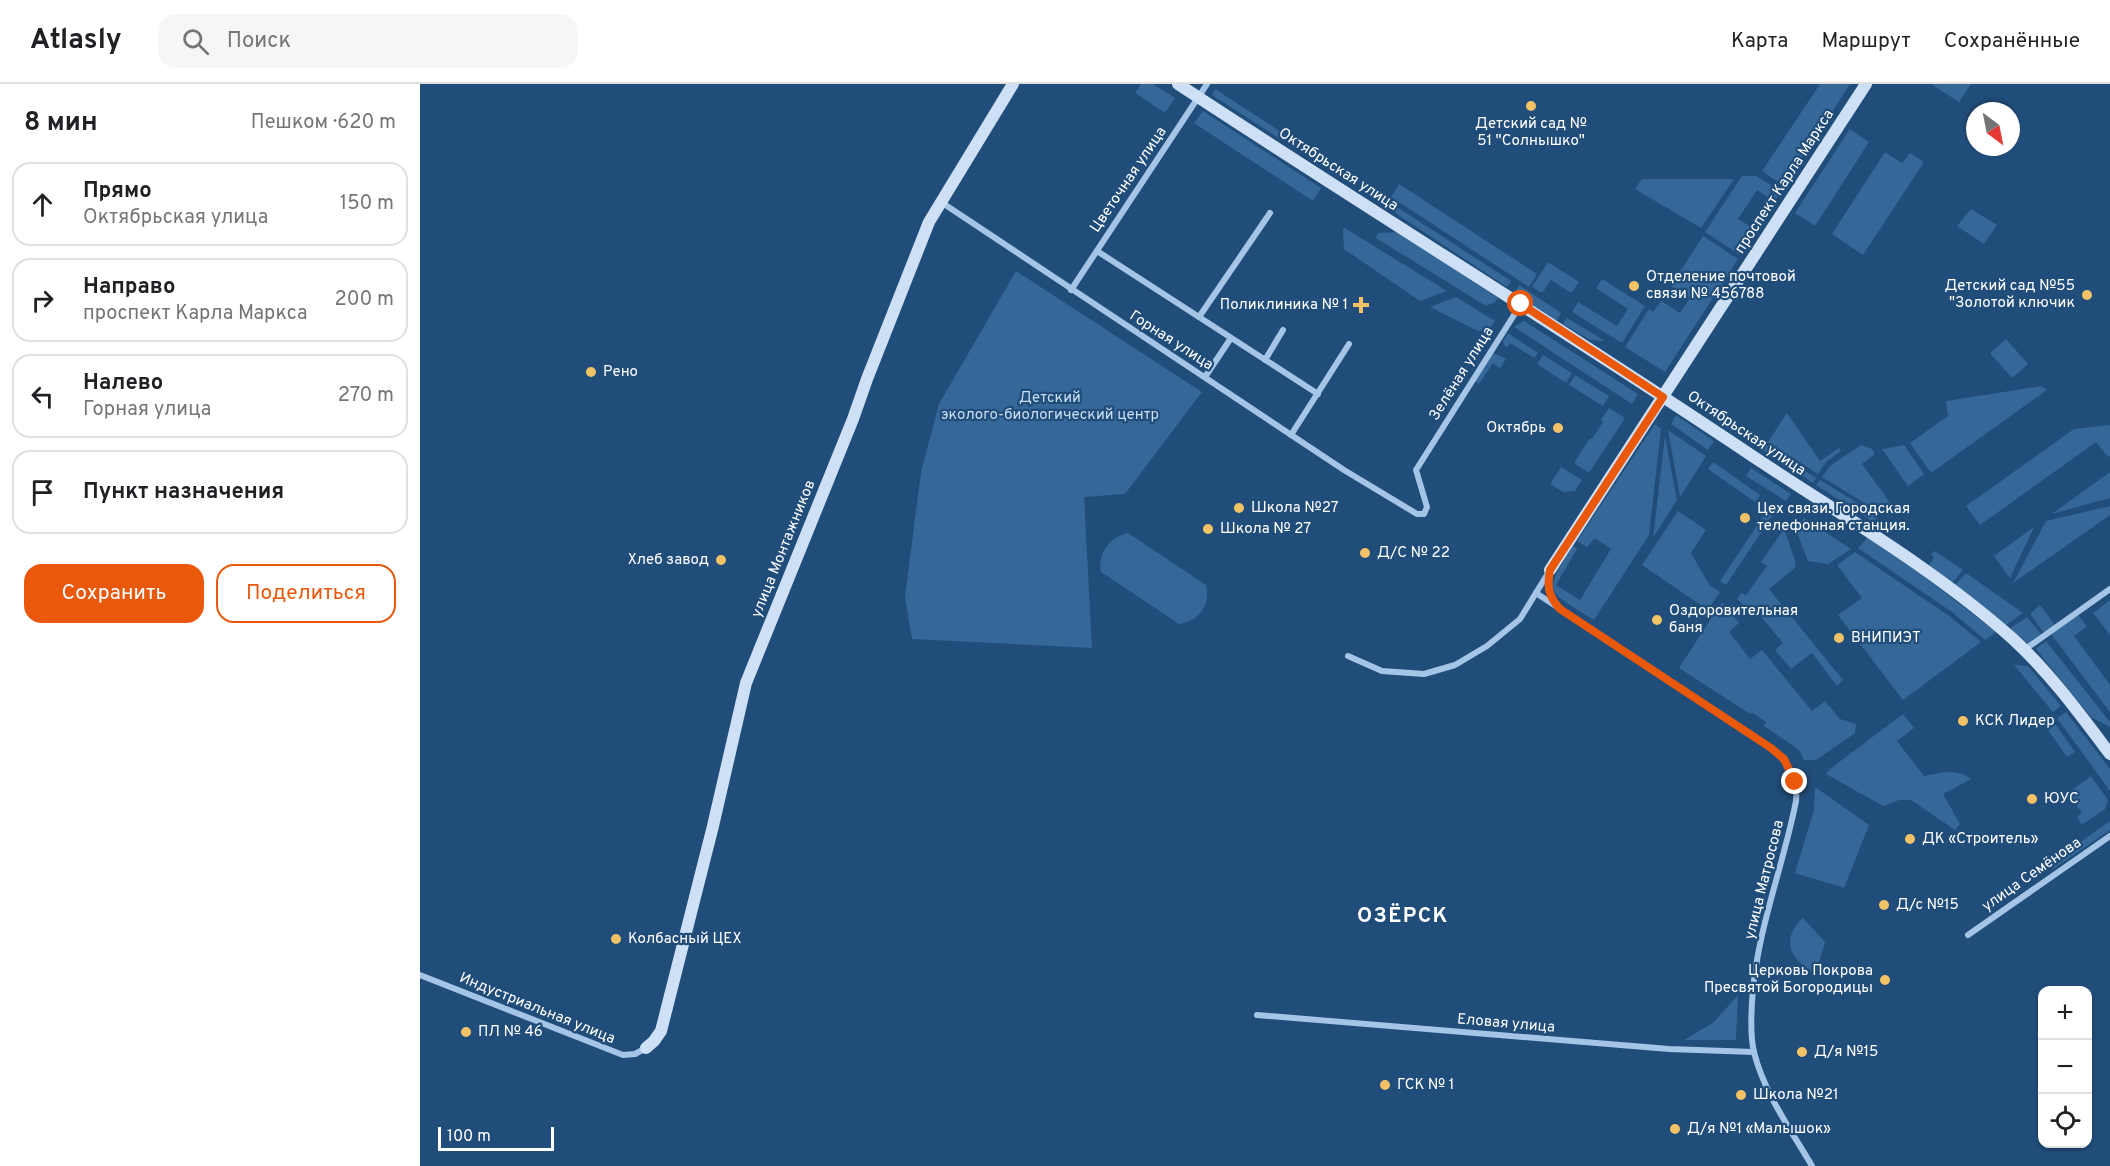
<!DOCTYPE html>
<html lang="ru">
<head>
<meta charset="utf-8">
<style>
  body { margin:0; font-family:Overpass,sans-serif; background:#f6f6f6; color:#202124 }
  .controls { position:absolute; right:18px; bottom:18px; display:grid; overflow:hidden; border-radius:12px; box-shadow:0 2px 4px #0004 }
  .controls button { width:54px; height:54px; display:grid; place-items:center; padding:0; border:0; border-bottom:2px solid #e0e0e0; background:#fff; color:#202124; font:30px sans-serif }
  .compass { position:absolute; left:1546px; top:18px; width:54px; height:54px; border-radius:50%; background:#fff; box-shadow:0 2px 4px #0004; rotate:148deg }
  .scale { position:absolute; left:18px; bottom:15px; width:116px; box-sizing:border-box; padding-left:6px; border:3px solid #fff; border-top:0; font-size:16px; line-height:21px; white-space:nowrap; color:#fff; -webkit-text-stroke:4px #214d7a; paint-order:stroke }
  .stop { position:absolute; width:18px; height:18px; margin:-14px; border:4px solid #ea580c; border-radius:50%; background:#fff }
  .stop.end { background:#ea580c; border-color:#fff; box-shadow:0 2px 6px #0008 }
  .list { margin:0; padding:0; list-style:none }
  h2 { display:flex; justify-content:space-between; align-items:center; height:78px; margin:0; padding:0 24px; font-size:26px }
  h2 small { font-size:20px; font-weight:400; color:#757577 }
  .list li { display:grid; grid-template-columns:39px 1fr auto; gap:18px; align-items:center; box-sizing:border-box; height:84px; margin:0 12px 12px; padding:0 12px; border:2px solid #e0e0e0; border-radius:18px }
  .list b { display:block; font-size:22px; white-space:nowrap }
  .list p { margin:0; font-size:20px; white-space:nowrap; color:#757577 }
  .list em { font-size:20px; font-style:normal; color:#757577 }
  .actions { display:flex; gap:12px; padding:18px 24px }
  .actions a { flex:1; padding:14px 0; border:2px solid #ea580c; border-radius:18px; text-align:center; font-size:21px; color:#ea580c }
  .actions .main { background:#ea580c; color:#fff }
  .icon { flex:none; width:33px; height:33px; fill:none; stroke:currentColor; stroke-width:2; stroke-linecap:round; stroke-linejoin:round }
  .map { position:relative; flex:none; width:1690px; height:1082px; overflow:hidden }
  header { display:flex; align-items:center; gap:36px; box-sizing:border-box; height:84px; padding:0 30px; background:#fff; border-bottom:2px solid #e0e0e0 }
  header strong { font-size:28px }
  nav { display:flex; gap:33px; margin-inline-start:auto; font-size:21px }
  .search { width:420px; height:54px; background:#f6f6f6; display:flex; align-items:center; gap:15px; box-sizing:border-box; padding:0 21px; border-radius:18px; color:#757577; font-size:22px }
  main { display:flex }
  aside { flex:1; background:#fff }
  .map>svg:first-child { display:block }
  .green { fill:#356798 }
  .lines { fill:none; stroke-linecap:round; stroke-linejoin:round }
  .street { stroke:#a4c5e5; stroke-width:6 }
  .secondary { stroke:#cde0f5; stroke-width:12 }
  .route { stroke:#ea580c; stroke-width:8 }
  .poi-dot { fill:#f1c266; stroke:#214d7a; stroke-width:2 }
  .labels { text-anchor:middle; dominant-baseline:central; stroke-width:4.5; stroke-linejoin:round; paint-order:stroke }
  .poi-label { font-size:15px; fill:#fff; stroke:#214d7a; text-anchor:start }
  .street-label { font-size:15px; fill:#fff; stroke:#214d7a }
  .park-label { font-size:15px; fill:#c7def4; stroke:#214d7a }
  .district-label { font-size:21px; font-weight:bold; letter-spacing:1.5px; fill:#fff; stroke:#214d7a }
</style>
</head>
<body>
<header>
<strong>Atlasly</strong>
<div class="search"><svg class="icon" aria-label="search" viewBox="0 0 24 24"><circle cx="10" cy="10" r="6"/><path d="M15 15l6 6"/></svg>Поиск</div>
<nav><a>Карта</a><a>Маршрут</a><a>Сохранённые</a></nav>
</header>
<main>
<aside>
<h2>8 мин<small>Пешком · 620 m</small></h2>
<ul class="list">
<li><svg class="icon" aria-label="ahead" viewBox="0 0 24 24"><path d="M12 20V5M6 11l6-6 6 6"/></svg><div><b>Прямо</b><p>Октябрьская улица</p></div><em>150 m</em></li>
<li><svg class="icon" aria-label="right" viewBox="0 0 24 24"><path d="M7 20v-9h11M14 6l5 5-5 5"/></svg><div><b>Направо</b><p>проспект Карла Маркса</p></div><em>200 m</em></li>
<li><svg class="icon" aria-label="left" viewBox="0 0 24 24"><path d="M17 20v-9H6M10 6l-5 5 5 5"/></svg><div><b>Налево</b><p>Горная улица</p></div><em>270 m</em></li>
<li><svg class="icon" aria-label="arrive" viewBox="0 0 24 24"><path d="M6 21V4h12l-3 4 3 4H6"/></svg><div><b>Пункт назначения</b></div></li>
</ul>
<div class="actions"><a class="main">Сохранить</a><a>Поделиться</a></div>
</aside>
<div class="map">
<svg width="1690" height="1082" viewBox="0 0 1690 1082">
  <rect width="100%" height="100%" fill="#214d7a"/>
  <g class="green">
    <polygon points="721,0 733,0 755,14 745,29 715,9"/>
    <polygon points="1400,0 1430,0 1364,102 1342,87"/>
    <polygon points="1511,0 1551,0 1539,18"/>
    <polygon points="795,5 872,55 860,55 792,11"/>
    <polygon points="783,27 901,104 893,117 774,39"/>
    <polygon points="1430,45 1449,58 1395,142 1375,129"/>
    <polygon points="1465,68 1482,79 1490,69 1504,78 1443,171 1412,150"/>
    <polygon points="1322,92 1336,92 1354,103 1348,113 1337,106 1318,135 1333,144 1352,116 1350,114 1356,104 1361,107 1320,171 1285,148"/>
    <polygon points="1222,95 1314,95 1281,144 1215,105"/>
    <polygon points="979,100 1117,190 1109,203 971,113"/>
    <polygon points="960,112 1091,197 1087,203 957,117"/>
    <polygon points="1551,125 1577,141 1564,160 1537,142"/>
    <polygon points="923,143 1027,207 1000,217 924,165"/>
    <polygon points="979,148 1078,214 1075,218 1066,222 956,154 958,149"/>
    <polygon points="1283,152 1318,175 1245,288 1205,263 1229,225 1233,228 1241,217 1260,229 1270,214 1251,202"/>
    <polygon points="1128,178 1159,198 1151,209 1131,196 1122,209 1112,203"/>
    <polygon points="596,187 782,308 705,410 664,413 672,564 492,555 485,513 501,388 519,320"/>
    <polygon points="1182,195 1225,222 1202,259 1152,228 1158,218 1197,242 1208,225 1176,204"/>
    <polygon points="1099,201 1141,229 1136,237 1094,210"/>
    <polygon points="1036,213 1075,237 1070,245 1058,247 1010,223"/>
    <polygon points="1147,234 1185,257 1170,256 1143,240"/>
    <polygon points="1104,237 1218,310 1212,320 1094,243"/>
    <polygon points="1088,249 1118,269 1114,274 1090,259 1087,263 1084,261 1083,257"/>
    <polygon points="1586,255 1608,280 1592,294 1570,269"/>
    <polygon points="1073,269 1086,275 1080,284 1073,279 1059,300 1055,297"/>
    <polygon points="1123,271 1152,289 1146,299 1117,280"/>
    <polygon points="1155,291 1189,312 1183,322 1149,301"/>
    <polygon points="1622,302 1627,306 1511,389 1490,359 1528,332 1526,317"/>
    <polygon points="1189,324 1205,334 1169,389 1154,379 1170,354 1172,355 1183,338 1181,336"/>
    <polygon points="1367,329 1400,377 1419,364 1421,367 1406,378 1398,390 1348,358"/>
    <polygon points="1256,331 1294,357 1288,366 1251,340"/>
    <polygon points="1303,332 1335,353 1331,359 1298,338"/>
    <path d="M 1235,340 L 1241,345 L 1229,451 L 1174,536 C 1126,506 1122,511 1153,462 L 1157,465 L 1136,501 L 1160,516 L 1191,465 L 1175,454 L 1167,463 L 1157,457 Z"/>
    <polygon points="1690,341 1690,372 1688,373 1676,358 1560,441 1546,422 1654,345"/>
    <polygon points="1248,346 1286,372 1260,413"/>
    <polygon points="1245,352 1257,416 1233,454"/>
    <polygon points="1346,361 1396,394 1393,399 1343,366"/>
    <polygon points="1441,361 1452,365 1455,370 1442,380 1471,420 1461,429 1402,393 1410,382"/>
    <polygon points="1484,361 1504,390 1488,402 1462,365"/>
    <polygon points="1293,378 1340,411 1335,418 1288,385"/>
    <polygon points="1141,383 1162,396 1155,407 1143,408 1130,400"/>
    <polygon points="1331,384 1371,410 1366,417 1326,392"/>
    <polygon points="1690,388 1690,414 1632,430"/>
    <polygon points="1400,396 1459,432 1453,438 1396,401"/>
    <polygon points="1690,422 1690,431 1593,499 1626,437"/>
    <polygon points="1258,427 1286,446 1271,469 1290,502 1300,508 1288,526 1222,481"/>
    <polygon points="1346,428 1352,432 1306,501 1300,497"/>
    <polygon points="1384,434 1431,465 1408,480 1388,477 1376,446"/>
    <polygon points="1614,443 1590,494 1574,472"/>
    <polygon points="1364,445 1376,479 1375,484 1349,505 1423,596 1417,602 1392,569 1371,585 1355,566 1363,559 1332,522 1328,525 1317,515 1321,509 1326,511 1347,482 1341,478"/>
    <path d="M 708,449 L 786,501 C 791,521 779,537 759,540 L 681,488 C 677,469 690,453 708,449 Z"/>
    <polygon points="1450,451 1576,548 1565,556 1532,528 1438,464"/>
    <polygon points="1515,467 1543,486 1532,499 1509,481 1514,473 1511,470"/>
    <polygon points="1435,468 1529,532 1561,558 1483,616 1418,531 1442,514 1417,481"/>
    <polygon points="1546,489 1603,529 1585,542 1535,501"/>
    <polygon points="1690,516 1690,551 1673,529"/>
    <polygon points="1302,518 1319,539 1309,548 1330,575 1342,566 1392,627 1405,617 1420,635 1436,640 1435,649 1396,676 1384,676 1379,666 1344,642 1346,638 1333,629 1330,630 1259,584"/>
    <polygon points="1620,521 1635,541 1624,549 1610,530"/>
    <polygon points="1658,531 1667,542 1654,552 1690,601 1690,628 1631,550"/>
    <polygon points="1607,533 1622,551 1608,560 1589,545"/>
    <polygon points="1626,557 1690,638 1690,643 1671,633 1616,565"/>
    <polygon points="1594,581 1608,582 1641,622 1633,628"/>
    <polygon points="1646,628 1690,685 1690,707 1637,634"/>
    <path d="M 1483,630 L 1494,644 L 1477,657 L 1504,692 C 1520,689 1537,684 1551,695 L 1523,710 L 1540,740 L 1535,746 L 1491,716 L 1479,716 L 1463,722 L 1406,690 L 1410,685 Z"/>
    <polygon points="1633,637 1655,668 1647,673 1626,643"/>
    <polygon points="1671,692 1688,716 1685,725 1662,741 1657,733 1662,729 1648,709"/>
    <polygon points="1395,703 1449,741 1424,804 1375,789 1394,726"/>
    <polygon points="1690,737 1690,746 1633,785 1629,780"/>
    <path d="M 1383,834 L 1405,858 L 1396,888 C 1370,879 1360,854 1383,834 Z"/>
    <polygon points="1318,911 1316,956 1264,956 1294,938"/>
  </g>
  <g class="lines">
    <g class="street">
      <polyline points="521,118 924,386 997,430 1004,430 1007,423 996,386 1101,220"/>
      <polyline points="677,167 898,310"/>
      <polyline points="651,206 787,0"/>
      <polyline points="779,233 850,129"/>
      <polyline points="845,276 863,246"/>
      <polyline points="785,293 811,254"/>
      <polyline points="871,351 929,260"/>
      <polyline points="1130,489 1128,504 1135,519"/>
      <path d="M 1116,509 L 1351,664 C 1368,678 1378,694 1376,717 C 1363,784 1336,848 1332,918 C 1331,934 1330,952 1334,968 C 1344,1009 1371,1046 1392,1082"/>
      <polyline points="1604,566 1690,505"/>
      <polyline points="928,572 962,587 1004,590 1035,581 1067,562 1100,535 1130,486"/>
      <polyline points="1548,851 1690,752"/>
      <polyline points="0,891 203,971 215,970 226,964"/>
      <polyline points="837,931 1249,965 1334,968"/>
    </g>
    <g class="secondary">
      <path d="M 758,0 C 942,121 1130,237 1313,359 C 1407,423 1508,479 1593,555 C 1630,589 1660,630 1690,670"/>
      <polyline points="1130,486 1446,0"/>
      <polyline points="226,964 234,957 241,947 293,742 326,599 433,335 447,295 509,138 593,0"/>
    </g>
  </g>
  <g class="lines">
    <path class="route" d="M 1101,220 L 1243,313 L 1130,486 C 1127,502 1128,512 1140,525 L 1351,664 L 1364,675 L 1375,698"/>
  </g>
  <g class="poi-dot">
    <circle cx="1111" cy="22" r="6"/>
    <circle cx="1214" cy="202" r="6"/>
    <circle cx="1667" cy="211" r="6"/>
    <path d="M938 212h6v6h6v6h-6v6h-6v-6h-6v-6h6z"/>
    <circle cx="171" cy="288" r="6"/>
    <circle cx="1138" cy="344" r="6"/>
    <circle cx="819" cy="424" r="6"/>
    <circle cx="1325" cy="434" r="6"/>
    <circle cx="788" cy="445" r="6"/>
    <circle cx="945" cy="469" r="6"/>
    <circle cx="301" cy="476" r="6"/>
    <circle cx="1237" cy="536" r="6"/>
    <circle cx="1419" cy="554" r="6"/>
    <circle cx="1543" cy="637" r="6"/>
    <circle cx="1612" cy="715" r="6"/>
    <circle cx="1490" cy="755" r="6"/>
    <circle cx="1464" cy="821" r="6"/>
    <circle cx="196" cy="855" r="6"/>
    <circle cx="1465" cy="896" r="6"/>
    <circle cx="46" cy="948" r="6"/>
    <circle cx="1382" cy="968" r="6"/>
    <circle cx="965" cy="1001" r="6"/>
    <circle cx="1321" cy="1011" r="6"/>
    <circle cx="1255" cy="1045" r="6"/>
  </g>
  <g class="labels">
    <g class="poi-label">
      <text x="1111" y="40" text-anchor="middle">Детский сад №<tspan x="1111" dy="17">51 "Солнышко"</tspan></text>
      <text x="1226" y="193">Отделение почтовой<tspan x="1226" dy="17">связи № 456788</tspan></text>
      <text x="1655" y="202" text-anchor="end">Детский сад №55<tspan x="1655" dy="17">"Золотой ключик</tspan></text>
      <text x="928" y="221" text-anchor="end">Поликлиника № 1</text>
      <text x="183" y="288">Рено</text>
      <text x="1126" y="344" text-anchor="end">Октябрь</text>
      <text x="831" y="424">Школа №27</text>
      <text x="1337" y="425">Цех связи. Городская<tspan x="1337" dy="17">телефонная станция.</tspan></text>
      <text x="800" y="445">Школа № 27</text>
      <text x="957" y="469">Д/С № 22</text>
      <text x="289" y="476" text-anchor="end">Хлеб завод</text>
      <text x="1249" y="527">Оздоровительная<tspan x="1249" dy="17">баня</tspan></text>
      <text x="1431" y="554">ВНИПИЭТ</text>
      <text x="1555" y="637">КСК Лидер</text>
      <text x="1624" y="715">ЮУС</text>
      <text x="1502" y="755">ДК «Строитель»</text>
      <text x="1476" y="821">Д/с №15</text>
      <text x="208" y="855">Колбасный ЦЕХ</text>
      <text x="1453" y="887" text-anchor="end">Церковь Покрова<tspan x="1453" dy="17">Пресвятой Богородицы</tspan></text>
      <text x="58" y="948">ПЛ № 46</text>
      <text x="1394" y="968">Д/я №15</text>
      <text x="977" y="1001">ГСК № 1</text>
      <text x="1333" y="1011">Школа №21</text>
      <text x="1267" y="1045">Д/я №1 «Малышок»</text>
    </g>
    <g class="street-label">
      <text transform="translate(918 86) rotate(33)">Октябрьская улица</text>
      <text transform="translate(709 96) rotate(-56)">Цветочная улица</text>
      <text transform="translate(1365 98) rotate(-57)">проспект Карла Маркса</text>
      <text transform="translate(751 257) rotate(33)">Горная улица</text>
      <text transform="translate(1042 290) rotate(-58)">Зелёная улица</text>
      <text transform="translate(1326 350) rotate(34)">Октябрьская улица</text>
      <text transform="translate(364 465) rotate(-68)">улица Монтажников</text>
      <text transform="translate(1612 791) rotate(-35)">улица Семёнова</text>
      <text transform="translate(1345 796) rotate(-76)">улица Матросова</text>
      <text transform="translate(117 925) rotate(22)">Индустриальная улица</text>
      <text transform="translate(1086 940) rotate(5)">Еловая улица</text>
    </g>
    <g class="park-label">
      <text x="630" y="314">Детский<tspan x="630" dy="17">эколого-биологический центр</tspan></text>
    </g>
    <g class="district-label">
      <text x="983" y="832">ОЗЁРСК</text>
    </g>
  </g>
</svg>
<div class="controls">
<button>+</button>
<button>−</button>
<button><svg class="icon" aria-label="locate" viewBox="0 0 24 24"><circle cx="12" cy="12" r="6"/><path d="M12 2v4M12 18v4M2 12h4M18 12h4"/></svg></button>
</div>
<svg class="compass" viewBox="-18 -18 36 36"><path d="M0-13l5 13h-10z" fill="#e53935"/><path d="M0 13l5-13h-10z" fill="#757577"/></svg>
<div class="scale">100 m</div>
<div class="stop" style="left:1101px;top:220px"></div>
<div class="stop end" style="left:1375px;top:698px"></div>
</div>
</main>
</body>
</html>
